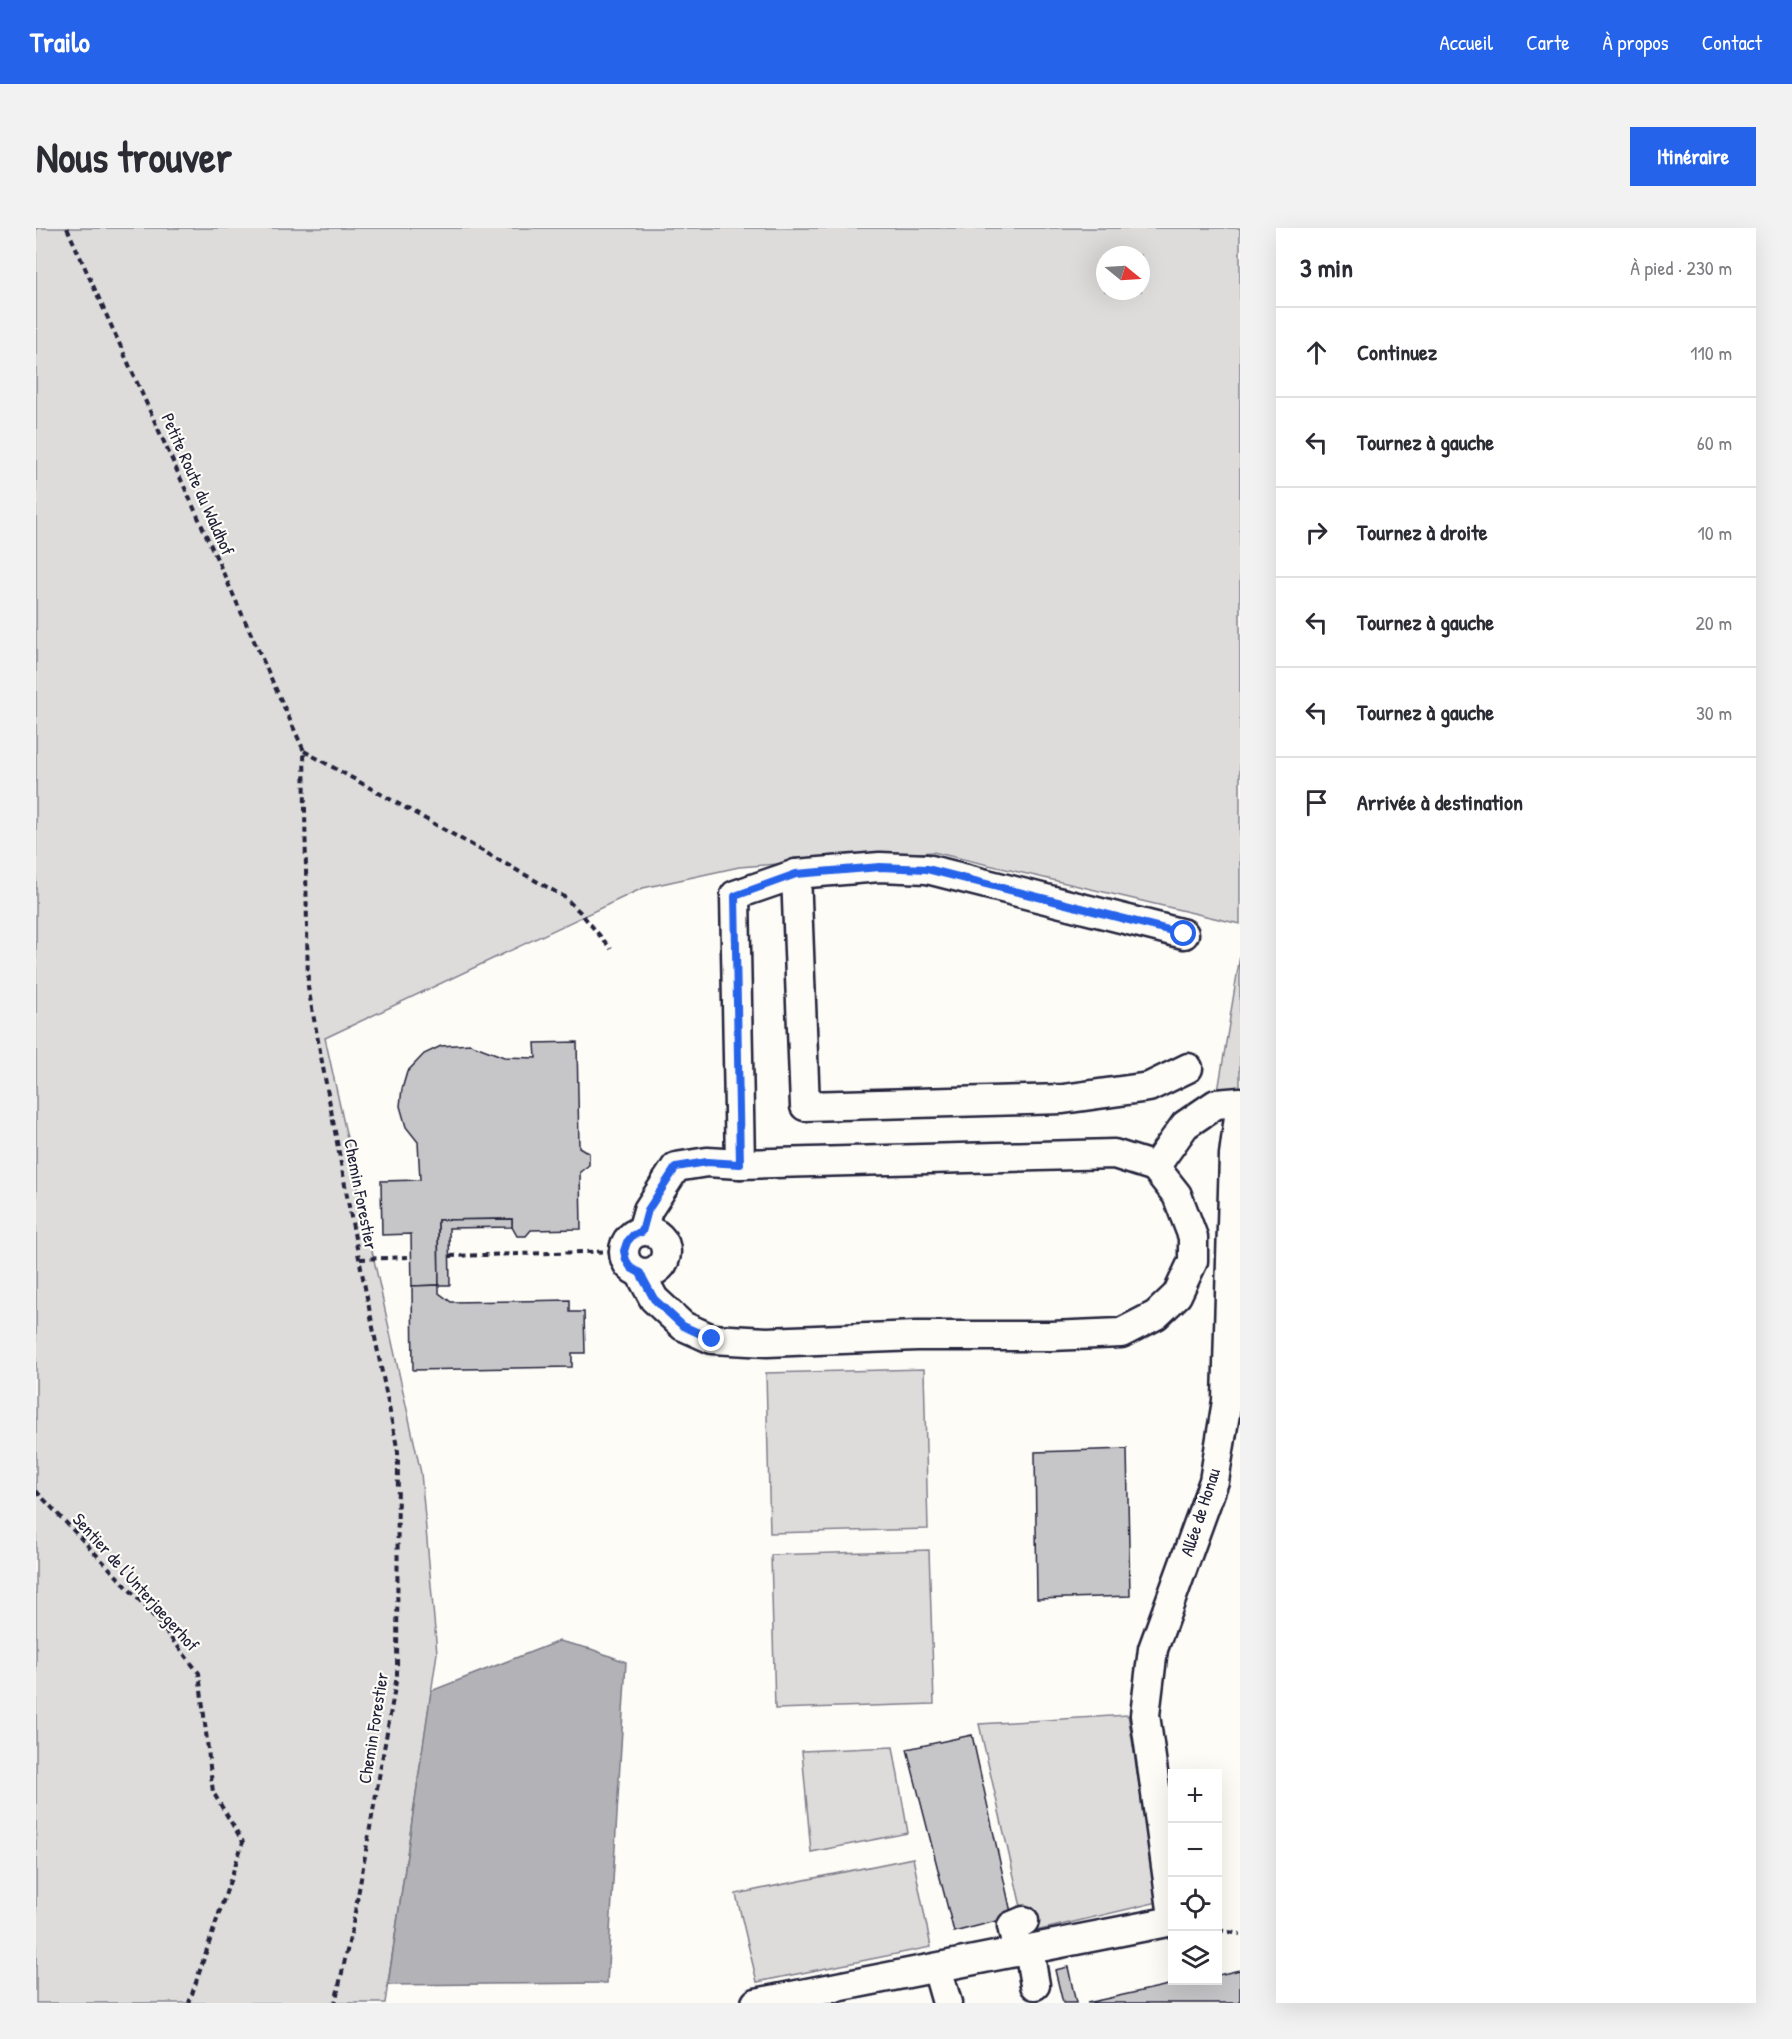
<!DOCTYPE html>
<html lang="fr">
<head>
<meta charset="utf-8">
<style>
  body { margin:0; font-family:"Patrick Hand",sans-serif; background:#f2f2f3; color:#2b2b33 }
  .controls { position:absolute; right:18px; bottom:18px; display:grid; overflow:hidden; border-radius:0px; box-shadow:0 6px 24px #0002 }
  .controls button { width:54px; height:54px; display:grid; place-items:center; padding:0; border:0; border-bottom:2px solid #e1e1e2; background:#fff; color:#2b2b33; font:30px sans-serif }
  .compass { position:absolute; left:1060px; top:18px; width:54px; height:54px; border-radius:50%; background:#fff; box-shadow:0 6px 24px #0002; rotate:108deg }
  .stop { position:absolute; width:18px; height:18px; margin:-14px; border:4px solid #2563eb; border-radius:50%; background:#fff }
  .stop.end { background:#2563eb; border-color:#fff; box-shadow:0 2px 6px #0008 }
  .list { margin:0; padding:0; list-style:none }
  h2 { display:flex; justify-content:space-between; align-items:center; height:78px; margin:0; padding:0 24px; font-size:26px }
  h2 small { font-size:20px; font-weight:400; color:#7c7c81 }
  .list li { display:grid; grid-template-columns:39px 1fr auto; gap:18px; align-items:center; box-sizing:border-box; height:90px; padding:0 24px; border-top:2px solid #e1e1e2 }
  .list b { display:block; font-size:22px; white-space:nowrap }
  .list em { font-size:20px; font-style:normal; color:#7c7c81 }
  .icon { flex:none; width:33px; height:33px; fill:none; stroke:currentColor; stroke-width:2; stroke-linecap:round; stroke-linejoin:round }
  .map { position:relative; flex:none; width:1204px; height:1775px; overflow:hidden; border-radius:0px }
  header { display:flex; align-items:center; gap:36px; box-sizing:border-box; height:84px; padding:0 30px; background:#2563eb; color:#fff }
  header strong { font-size:28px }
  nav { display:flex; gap:33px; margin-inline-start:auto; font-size:21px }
  .intro { display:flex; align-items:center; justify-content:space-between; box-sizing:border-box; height:144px; padding:0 36px }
  h1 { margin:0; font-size:42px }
  .button { padding:15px 27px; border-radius:0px; background:#2563eb; color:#fff; font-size:21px; font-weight:700 }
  main { display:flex; gap:36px; padding:0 36px }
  aside { flex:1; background:#fff; border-radius:0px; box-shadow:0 6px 24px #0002 }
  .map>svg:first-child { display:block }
  .green { fill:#dddcdb; stroke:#807f8b; stroke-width:1.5; fill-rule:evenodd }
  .water { fill:#b2b2b7; stroke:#787885; stroke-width:1.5 }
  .building { fill:#c6c6c8; stroke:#22223b; stroke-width:1.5 }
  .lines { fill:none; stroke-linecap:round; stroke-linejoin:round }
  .minor-casing { stroke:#22223b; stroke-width:33 }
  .path { stroke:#22223b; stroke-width:4; stroke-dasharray:6 4.5; stroke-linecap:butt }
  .minor { stroke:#fdfcf7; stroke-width:28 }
  .route { stroke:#2563eb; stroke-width:8 }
  .labels { text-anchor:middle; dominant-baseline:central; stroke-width:4.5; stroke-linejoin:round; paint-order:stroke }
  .street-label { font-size:18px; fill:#22223b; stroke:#fdfcf7 }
</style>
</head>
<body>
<header>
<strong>Trailo</strong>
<nav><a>Accueil</a><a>Carte</a><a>À propos</a><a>Contact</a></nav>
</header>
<div class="intro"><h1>Nous trouver</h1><a class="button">Itinéraire</a></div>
<main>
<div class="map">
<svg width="1204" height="1775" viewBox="0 0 1204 1775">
  <rect width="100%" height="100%" fill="#fdfcf7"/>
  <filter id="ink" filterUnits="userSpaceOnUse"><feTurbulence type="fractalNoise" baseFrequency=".0167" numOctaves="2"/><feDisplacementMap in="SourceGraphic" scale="12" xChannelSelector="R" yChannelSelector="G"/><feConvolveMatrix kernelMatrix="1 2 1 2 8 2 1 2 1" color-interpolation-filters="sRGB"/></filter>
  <g filter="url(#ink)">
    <g class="green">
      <path d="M 0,0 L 1204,0 L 1204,696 L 897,624 L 703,639 L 607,660 L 289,810 L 385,1245 L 401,1425 L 349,1775 L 0,1775 ZM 1069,27 L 1105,27 L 1105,63 L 1069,63 Z"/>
      <polygon points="1204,728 1204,877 1180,876"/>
      <polygon points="888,1141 892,1301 734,1305 730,1145"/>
      <polygon points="893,1322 898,1476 739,1481 735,1327"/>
      <polygon points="1092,1487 1122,1674 991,1705 943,1496"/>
      <polygon points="857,1519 872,1605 775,1624 766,1523"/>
      <polygon points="877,1630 895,1719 721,1754 700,1666"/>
    </g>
    <polygon class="water" points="523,1413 555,1421 590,1434 571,1755 352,1757 395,1463"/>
    <g class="building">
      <polygon points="541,814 543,919 553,925 553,937 544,944 545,1001 495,1002 490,1008 481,1008 476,999 476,991 402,992 403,1057 376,1058 375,1006 346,1007 345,953 384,952 382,914 370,899 364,878 366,861 371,844 388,826 405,818 434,816 468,829 500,830 499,815"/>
      <polygon points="476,991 476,999 413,1000 414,1057 403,1057 402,992"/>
      <polygon points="403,1057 403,1065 415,1074 534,1072 534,1084 548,1084 549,1125 536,1125 536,1139 377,1142 376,1058"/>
      <polygon points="1091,1221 1094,1368 1001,1371 999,1224"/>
      <polygon points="936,1507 976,1689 918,1704 871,1521"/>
      <polygon points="1032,1739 1040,1775 1027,1775 1019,1742"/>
      <polygon points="1204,1742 1204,1775 1051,1775 1155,1752 1182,1752 1182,1747"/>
    </g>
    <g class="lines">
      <defs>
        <g id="minor">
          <polyline points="760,646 769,878 1027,871 1113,859 1152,840"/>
          <polyline points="704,936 699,667 760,646 844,639 891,641 1148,706"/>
          <polyline points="606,1003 612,982 640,939 671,934 704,936 1078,926 1119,939 1149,897 1180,876 1204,874"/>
          <circle cx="609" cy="1024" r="21"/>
          <polyline points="604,1045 618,1071 647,1098 676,1111 731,1114 881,1108 1015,1108 1085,1105 1120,1087 1141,1067 1157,1033 1157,1009 1141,967 1119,939"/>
          <polyline points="1136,1681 1109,1487 1117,1421 1178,1253 1191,1173 1198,927 1204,881"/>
          <polyline points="993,1722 999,1757"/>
          <polyline points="982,1724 976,1698 988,1693"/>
          <polyline points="901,1740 911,1775"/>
          <polyline points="720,1775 1136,1693"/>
        </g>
      </defs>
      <use href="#minor" class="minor-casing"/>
      <g class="path">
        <polyline points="31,0 268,523 272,759 318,1005 362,1224 361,1448 316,1701 299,1775"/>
        <polyline points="268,523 527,668 544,684 575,721"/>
        <polyline points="414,1028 584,1023"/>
        <polyline points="324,1031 375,1029"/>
        <polyline points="0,1263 110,1379 163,1445 177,1564 207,1614 153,1775"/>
        <polyline points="1182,1702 1204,1706"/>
      </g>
      <use href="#minor" class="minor"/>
    </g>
  </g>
  <g class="lines" filter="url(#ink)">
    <polyline class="route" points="676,1111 647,1098 618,1071 604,1045 595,1040 590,1032 588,1023 591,1014 597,1007 606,1004 612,982 640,939 671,934 704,936 699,668 760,646 844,639 891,641 1148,706"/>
  </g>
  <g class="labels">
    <g class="street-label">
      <text transform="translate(162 256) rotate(66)">Petite Route du Waldhof</text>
      <text transform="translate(325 966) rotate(79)">Chemin Forestier</text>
      <text transform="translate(1164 1284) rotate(-72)">Allée de Honau</text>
      <text transform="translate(100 1354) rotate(48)">Sentier de l'Unterjaegerhof</text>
      <text transform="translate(337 1500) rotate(-81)">Chemin Forestier</text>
    </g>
  </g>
</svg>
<div class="controls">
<button>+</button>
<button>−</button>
<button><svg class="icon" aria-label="locate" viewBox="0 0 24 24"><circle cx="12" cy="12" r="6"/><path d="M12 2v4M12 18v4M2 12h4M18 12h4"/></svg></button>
<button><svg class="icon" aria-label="layers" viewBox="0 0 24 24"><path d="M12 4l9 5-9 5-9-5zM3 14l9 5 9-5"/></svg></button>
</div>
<svg class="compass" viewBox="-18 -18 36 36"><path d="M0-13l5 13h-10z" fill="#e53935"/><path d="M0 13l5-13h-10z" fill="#7c7c81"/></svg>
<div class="stop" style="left:1148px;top:706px"></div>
<div class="stop end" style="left:676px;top:1111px"></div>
</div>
<aside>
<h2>3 min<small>À pied · 230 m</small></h2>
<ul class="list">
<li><svg class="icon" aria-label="ahead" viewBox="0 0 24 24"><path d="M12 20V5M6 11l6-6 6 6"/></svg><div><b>Continuez</b></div><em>110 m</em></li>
<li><svg class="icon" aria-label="left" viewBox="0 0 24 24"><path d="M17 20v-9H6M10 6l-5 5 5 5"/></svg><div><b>Tournez à gauche</b></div><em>60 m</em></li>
<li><svg class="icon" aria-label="right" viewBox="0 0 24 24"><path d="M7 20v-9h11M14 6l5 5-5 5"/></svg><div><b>Tournez à droite</b></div><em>10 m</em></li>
<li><svg class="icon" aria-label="left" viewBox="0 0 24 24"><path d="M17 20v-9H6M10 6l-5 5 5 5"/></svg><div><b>Tournez à gauche</b></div><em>20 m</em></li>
<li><svg class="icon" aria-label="left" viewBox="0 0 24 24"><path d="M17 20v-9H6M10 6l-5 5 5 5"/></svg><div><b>Tournez à gauche</b></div><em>30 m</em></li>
<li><svg class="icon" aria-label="arrive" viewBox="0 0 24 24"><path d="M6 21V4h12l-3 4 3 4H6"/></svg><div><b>Arrivée à destination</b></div></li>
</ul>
</aside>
</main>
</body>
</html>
